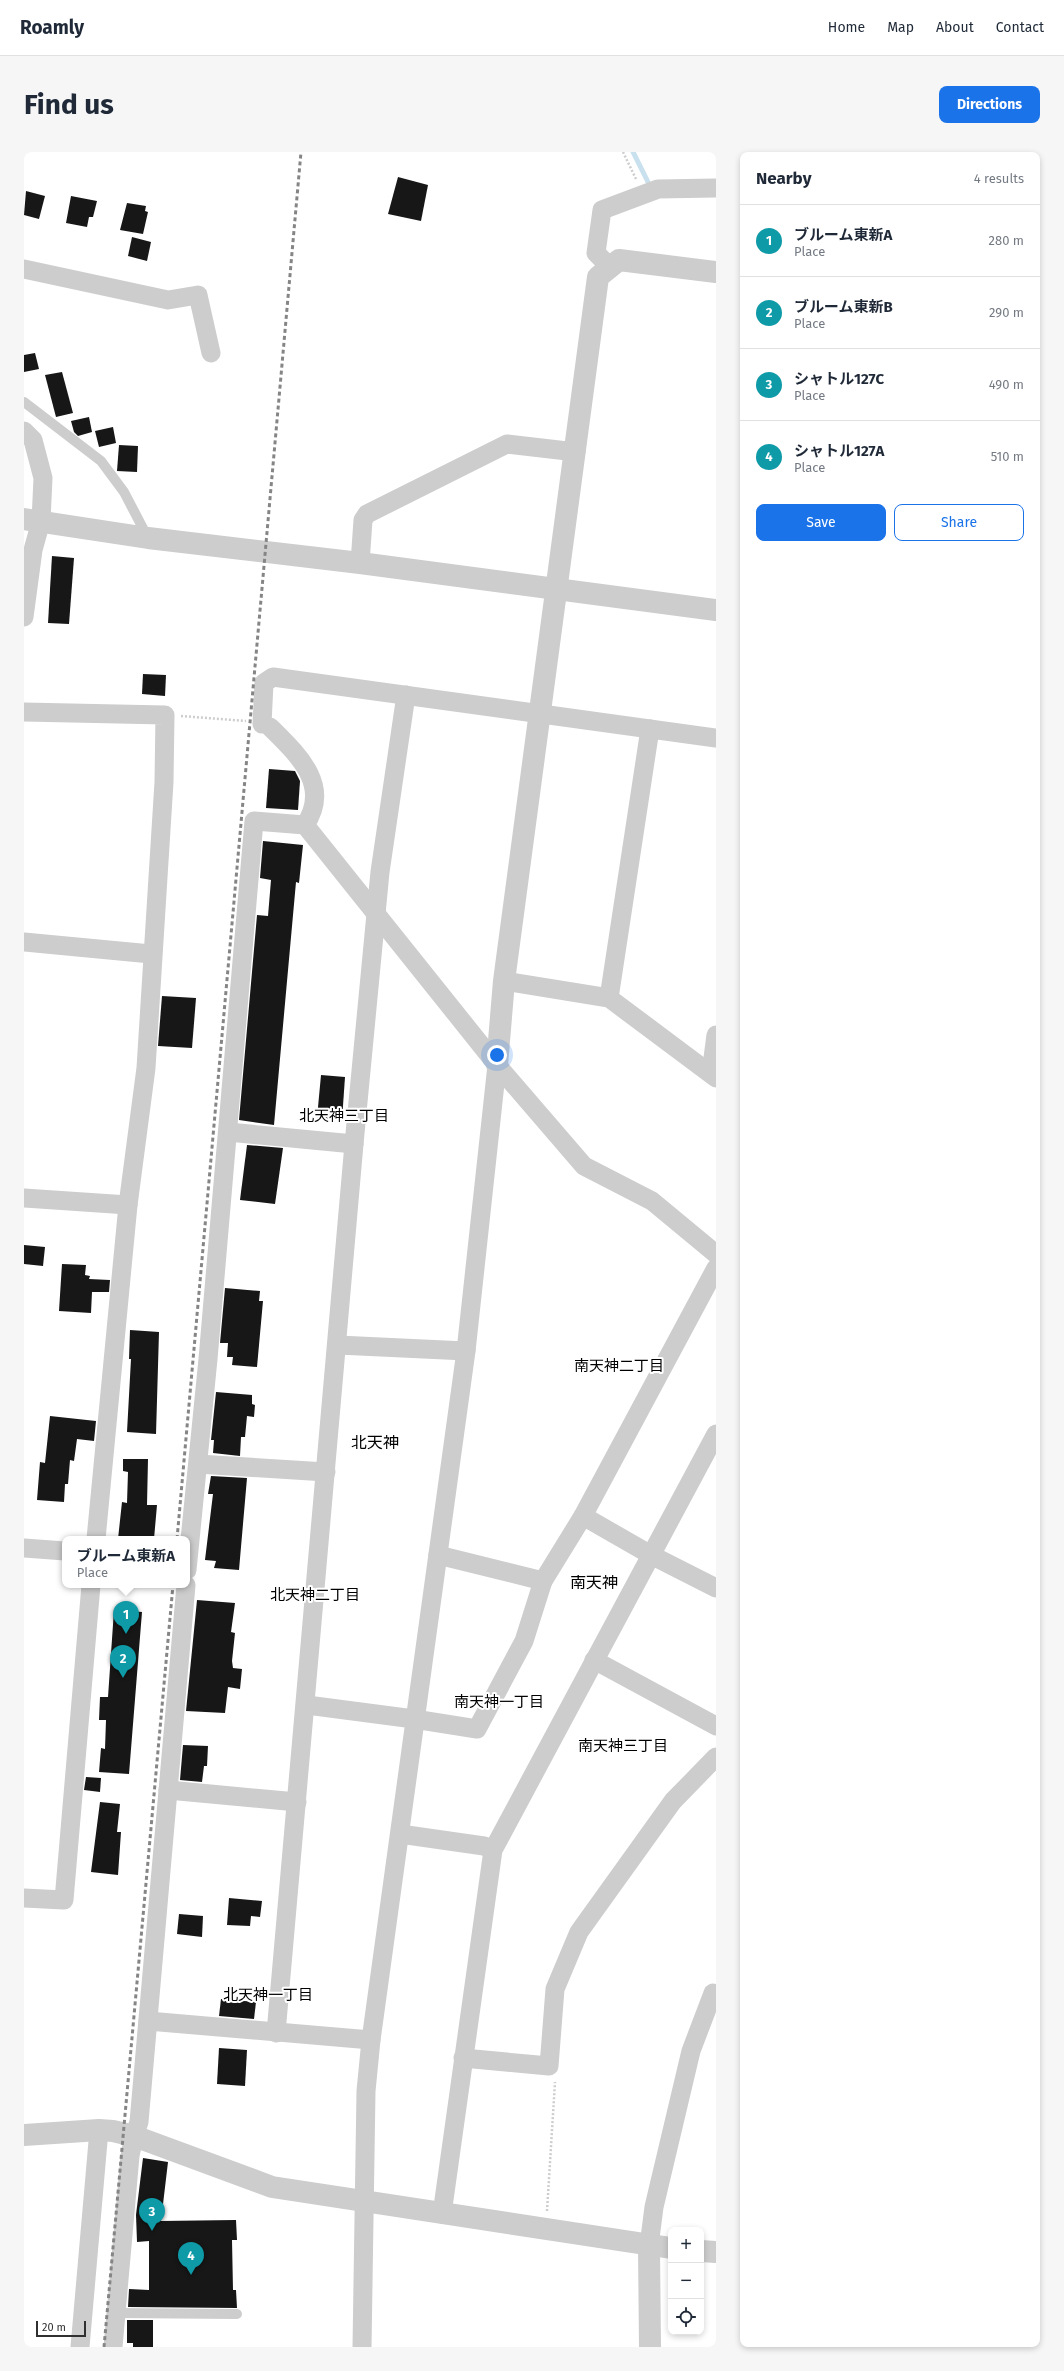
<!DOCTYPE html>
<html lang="en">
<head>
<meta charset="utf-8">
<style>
  body { margin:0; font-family:"Fira Sans","Noto Sans JP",sans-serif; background:#f6f6f7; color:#1f2937 }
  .controls { position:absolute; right:12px; bottom:12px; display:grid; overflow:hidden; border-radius:8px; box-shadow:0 2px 6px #0003 }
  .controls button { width:36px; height:36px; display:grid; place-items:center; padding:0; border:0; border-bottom:1px solid #e0e1e3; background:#fff; color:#1f2937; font:20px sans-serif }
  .scale { position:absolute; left:12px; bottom:10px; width:50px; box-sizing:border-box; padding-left:4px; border:2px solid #303030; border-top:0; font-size:11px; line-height:14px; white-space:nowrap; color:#303030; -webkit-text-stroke:3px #fff; paint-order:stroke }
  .you { position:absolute; left:473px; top:903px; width:14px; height:14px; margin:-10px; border:3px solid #fff; border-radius:50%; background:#1a73e8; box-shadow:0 0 0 6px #1a73e833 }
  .badge { display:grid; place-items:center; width:26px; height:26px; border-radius:50%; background:#1a73e8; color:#fff; font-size:13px; font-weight:700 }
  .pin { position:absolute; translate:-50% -33px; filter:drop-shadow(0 1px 2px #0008) }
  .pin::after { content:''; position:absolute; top:21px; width:14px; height:12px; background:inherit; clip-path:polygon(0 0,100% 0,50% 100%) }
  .popup { position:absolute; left:38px; top:1384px; width:128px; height:52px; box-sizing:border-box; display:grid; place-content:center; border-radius:8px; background:#fff; filter:drop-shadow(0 1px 3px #0005); font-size:13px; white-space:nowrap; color:#747a83 }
  .popup b { font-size:15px; color:#1f2937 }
  .popup::after { content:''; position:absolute; left:50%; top:100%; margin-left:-8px; border:8px solid transparent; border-top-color:#fff }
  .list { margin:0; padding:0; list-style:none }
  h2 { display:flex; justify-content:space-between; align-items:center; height:52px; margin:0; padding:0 16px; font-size:17px }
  h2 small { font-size:13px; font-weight:400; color:#747a83 }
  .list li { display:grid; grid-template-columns:26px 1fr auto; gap:12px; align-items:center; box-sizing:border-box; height:72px; padding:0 16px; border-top:1px solid #e0e1e3 }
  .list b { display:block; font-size:15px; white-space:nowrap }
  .list p { margin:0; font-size:13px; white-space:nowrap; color:#747a83 }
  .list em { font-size:13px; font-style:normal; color:#747a83 }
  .actions { display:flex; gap:8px; padding:12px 16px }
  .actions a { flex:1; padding:9px 0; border:1px solid #1a73e8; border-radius:8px; text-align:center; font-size:14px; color:#1a73e8 }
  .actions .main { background:#1a73e8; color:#fff }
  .icon { flex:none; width:22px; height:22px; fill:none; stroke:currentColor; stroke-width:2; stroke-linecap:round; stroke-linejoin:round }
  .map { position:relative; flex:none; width:692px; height:2195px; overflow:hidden; border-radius:8px }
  header { display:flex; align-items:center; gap:24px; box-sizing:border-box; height:56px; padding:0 20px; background:#fff; border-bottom:1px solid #e0e1e3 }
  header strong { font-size:19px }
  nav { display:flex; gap:22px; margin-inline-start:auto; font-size:14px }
  .intro { display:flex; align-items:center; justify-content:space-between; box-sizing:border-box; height:96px; padding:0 24px }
  h1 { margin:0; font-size:28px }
  .button { padding:10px 18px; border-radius:8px; background:#1a73e8; color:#fff; font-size:14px; font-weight:700 }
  main { display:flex; gap:24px; padding:0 24px }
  aside { flex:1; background:#fff; border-radius:8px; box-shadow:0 2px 6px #0003 }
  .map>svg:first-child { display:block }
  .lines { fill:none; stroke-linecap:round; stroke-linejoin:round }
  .stream { stroke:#c9e0ee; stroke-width:5 }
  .building { fill:#171717 }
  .path { stroke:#cdcdcd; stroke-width:2.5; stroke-dasharray:2 2; stroke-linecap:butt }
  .service { stroke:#cdcdcd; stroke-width:10 }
  .minor { stroke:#cdcdcd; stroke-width:19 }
  .tertiary { stroke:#cdcdcd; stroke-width:22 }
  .rail { stroke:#858585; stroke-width:3; stroke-dasharray:4 3; stroke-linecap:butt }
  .labels { text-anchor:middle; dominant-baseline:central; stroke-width:4; stroke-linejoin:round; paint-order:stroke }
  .neighbourhood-label { font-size:15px; fill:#000; stroke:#fff }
  .quarter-label { font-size:16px; fill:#000; stroke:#fff }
</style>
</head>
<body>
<header>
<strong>Roamly</strong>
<nav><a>Home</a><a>Map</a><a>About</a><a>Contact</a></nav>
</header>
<div class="intro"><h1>Find us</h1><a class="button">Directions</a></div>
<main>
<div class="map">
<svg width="692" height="2195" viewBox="0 0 692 2195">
  <rect width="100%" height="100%" fill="#fff"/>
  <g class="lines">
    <polyline class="stream" points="609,0 625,32"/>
  </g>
  <g class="building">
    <polygon points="374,25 404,33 397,69 364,62"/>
    <polygon points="2,39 21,44 15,67 0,63"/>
    <polygon points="47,44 73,49 69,65 65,65 63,75 42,71"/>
    <polygon points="103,51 122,54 121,59 124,60 119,82 96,78"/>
    <polygon points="108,85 127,90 123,109 104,104"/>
    <polygon points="11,201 15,217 0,220 0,203"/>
    <polygon points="38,220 49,261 32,265 21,223"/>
    <polygon points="65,265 68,280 54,284 50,280 47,269"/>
    <polygon points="89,275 92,291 75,295 71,279"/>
    <polygon points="95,293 114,294 113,320 93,319"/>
    <polygon points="28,404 50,406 45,472 24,471"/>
    <polygon points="119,522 142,523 141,544 118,542"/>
    <polygon points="245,617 271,619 276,629 274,658 242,656"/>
    <polygon points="239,689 279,693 275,731 272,730 250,973 215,968 233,763 244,764 247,728 236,726"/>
    <polygon points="138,844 172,846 168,896 134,894"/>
    <polygon points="297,923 321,925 318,968 293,966"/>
    <polygon points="223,993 259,996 251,1052 216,1048"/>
    <polygon points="0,1093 21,1095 19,1114 0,1112"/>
    <polygon points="38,1112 62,1113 61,1123 66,1124 65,1127 86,1128 85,1140 68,1140 67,1161 35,1159"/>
    <polygon points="201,1136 236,1139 235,1149 239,1149 233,1215 208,1213 209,1205 203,1205 204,1191 196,1191"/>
    <polygon points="106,1178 135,1180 132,1282 103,1280 107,1207 105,1207"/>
    <polygon points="192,1240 228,1243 228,1252 231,1253 230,1265 223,1264 221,1285 217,1285 216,1304 189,1301 190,1288 187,1288"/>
    <polygon points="26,1264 72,1269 70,1289 53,1287 50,1309 46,1308 44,1332 41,1332 40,1350 13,1348 16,1310 21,1311"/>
    <polygon points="99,1307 124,1307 123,1353 133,1353 130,1387 94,1387 98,1350 103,1351 104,1320 99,1319"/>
    <polygon points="187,1324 223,1326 215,1418 190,1416 192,1409 181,1408 189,1342 184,1342"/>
    <polygon points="173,1448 211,1451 207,1480 211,1481 208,1509 209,1516 218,1517 216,1537 204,1535 201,1561 162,1559"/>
    <polygon points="90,1458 118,1460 105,1622 75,1620 77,1596 81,1597 82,1568 75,1568 76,1545 84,1545"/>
    <polygon points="159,1593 184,1594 183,1614 180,1614 178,1630 156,1628"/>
    <polygon points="62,1625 77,1626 76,1640 60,1638"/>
    <polygon points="76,1650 96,1652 93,1680 97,1680 94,1723 67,1720"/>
    <polygon points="205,1746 238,1749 236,1765 227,1764 226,1774 203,1773"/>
    <polygon points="155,1762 179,1764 178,1785 153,1782"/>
    <polygon points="197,1847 232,1850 230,1867 195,1864"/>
    <polygon points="195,1896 223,1898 221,1934 193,1932"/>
    <polygon points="119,2006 144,2010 137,2069 212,2068 213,2088 208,2088 209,2138 212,2138 213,2156 104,2155 105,2137 125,2138 125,2089 113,2090 112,2063"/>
    <polygon points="103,2168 129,2168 129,2195 109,2195 109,2191 103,2191"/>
  </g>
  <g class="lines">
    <g class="path">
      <polyline points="599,0 612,27"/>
      <polyline points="157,564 222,569"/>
      <polyline points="523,2059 531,1930"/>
    </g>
    <g class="service">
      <polyline points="0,250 77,309 100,340 124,386"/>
      <polyline points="92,2161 213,2162"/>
    </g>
    <g class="minor">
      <polyline points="586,115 572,101 578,58 634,37 692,36"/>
      <polyline points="0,117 144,148 174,143 187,201"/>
      <polyline points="0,279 9,288 19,326 17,369 9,398 0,465"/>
      <polyline points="336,411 339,368 343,362 483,292 552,300"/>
      <polyline points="0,560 141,563 140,630 122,916 104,1053 72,1387"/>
      <polyline points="238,572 240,531 249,525 692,586"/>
      <path d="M 246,575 C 273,602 308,633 281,673"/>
      <polyline points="0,790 127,802"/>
      <polyline points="480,829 585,846 692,926"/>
      <polyline points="585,846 626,577"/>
      <polyline points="687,921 692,883"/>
      <polyline points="204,980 330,992"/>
      <polyline points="0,1046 104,1053"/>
      <polyline points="314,1193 442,1199"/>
      <polyline points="174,1312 302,1320"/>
      <polyline points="559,1364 627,1403 692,1436"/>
      <polyline points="0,1396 41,1399"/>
      <polyline points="414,1403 519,1429 559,1364 692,1116"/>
      <polyline points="163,1418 184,1207 230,669 281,673 473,913 560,1014 628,1049 692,1102"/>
      <polyline points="570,1508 692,1574"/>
      <polyline points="283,1553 390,1567 453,1577 500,1489 519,1429"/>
      <polyline points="144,1638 273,1650"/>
      <polyline points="376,1682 460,1694 469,1698"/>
      <polyline points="0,1746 40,1748 67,1433"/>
      <polyline points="124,1869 347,1888"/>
      <polyline points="252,1881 330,992 356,720 382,543"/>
      <polyline points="439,1906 525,1914 531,1837 555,1780 649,1649 692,1605"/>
      <polyline points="418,2062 469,1698 692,1282"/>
      <polyline points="625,2094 630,2055 667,1899 689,1841 692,1842"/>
      <polyline points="56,2195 75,1978"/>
      <polyline points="89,2195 106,2004 110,1984 115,1970 162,1433"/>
      <polyline points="338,2195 342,1939 347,1888 442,1199 473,913"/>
    </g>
    <g class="tertiary">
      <polyline points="0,367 124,386 336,411 692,458"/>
      <polyline points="473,913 480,829 574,125 595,108 692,120"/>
      <polyline points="0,1983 75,1978 89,1979 110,1984 248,2035 647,2096"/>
      <polyline points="625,2094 626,2195"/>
      <polyline points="677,2099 692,2100"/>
    </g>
    <g class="rail">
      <polyline points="153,1387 277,0"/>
      <polyline points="80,2195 149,1433"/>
    </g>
  </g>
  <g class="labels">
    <g class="neighbourhood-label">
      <text x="320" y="964">北天神三丁目</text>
      <text x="595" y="1214">南天神二丁目</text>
      <text x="291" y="1443">北天神二丁目</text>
      <text x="475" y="1550">南天神一丁目</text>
      <text x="599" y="1594">南天神三丁目</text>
      <text x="244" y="1843">北天神一丁目</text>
    </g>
    <g class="quarter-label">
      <text x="351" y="1290">北天神</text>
      <text x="570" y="1430">南天神</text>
    </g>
  </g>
</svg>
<div class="controls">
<button>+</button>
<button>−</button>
<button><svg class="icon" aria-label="locate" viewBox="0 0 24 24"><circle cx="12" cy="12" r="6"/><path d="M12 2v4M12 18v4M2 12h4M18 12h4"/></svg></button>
</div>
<div class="scale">20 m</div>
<div class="you"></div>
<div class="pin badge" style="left:102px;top:1482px;background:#0f9aa8">1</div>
<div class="popup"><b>ブルーム東新A</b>Place</div>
<div class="pin badge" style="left:99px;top:1526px;background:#0f9aa8">2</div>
<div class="pin badge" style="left:128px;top:2079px;background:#0f9aa8">3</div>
<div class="pin badge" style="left:167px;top:2123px;background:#0f9aa8">4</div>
</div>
<aside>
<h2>Nearby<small>4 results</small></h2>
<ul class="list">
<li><span class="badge" style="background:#0f9aa8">1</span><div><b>ブルーム東新A</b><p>Place</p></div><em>280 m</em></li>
<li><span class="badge" style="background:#0f9aa8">2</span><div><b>ブルーム東新B</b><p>Place</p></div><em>290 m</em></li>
<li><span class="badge" style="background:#0f9aa8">3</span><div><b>シャトル127C</b><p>Place</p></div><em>490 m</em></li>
<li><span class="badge" style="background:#0f9aa8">4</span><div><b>シャトル127A</b><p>Place</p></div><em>510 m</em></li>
</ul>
<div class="actions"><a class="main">Save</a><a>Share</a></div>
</aside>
</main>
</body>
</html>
